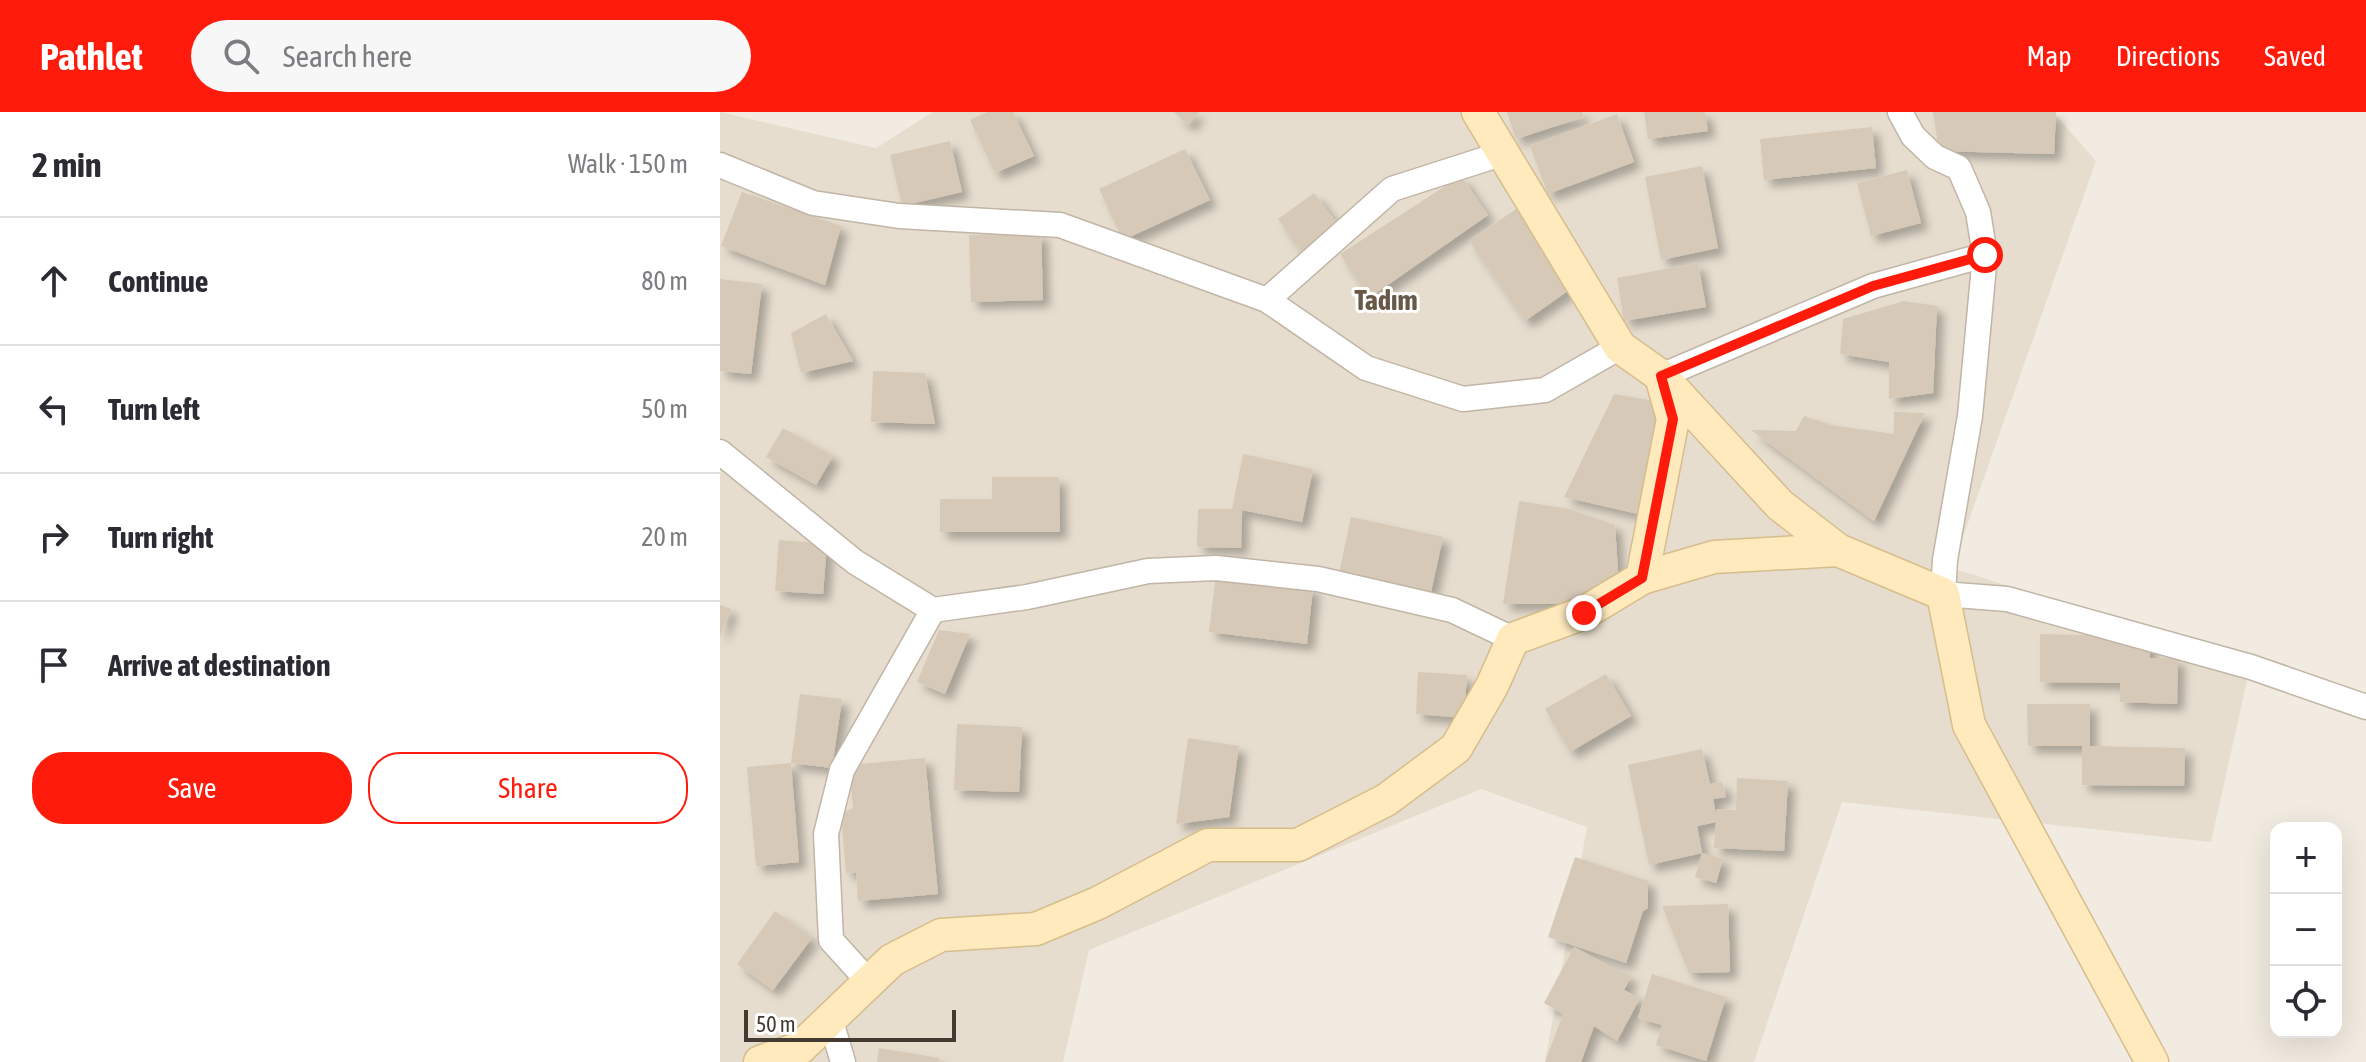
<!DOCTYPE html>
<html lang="en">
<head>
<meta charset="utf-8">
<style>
  body { margin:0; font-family:"Asap Condensed",sans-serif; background:#f7f7f7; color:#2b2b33 }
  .controls { position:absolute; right:24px; bottom:24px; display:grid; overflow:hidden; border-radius:16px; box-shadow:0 8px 32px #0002 }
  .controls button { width:72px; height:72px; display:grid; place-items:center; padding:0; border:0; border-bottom:2px solid #e1e1e2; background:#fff; color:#2b2b33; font:40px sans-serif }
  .scale { position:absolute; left:24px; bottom:20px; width:212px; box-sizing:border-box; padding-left:8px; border:4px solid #433b31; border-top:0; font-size:22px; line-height:28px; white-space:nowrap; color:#433b31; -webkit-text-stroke:6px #fff; paint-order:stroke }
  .stop { position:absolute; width:24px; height:24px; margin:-18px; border:6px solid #ff1b0b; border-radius:50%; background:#fff }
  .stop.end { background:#ff1b0b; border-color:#fff; box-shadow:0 2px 8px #0008 }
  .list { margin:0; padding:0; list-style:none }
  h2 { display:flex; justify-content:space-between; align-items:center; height:104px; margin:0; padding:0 32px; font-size:34px }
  h2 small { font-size:26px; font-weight:400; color:#7c7c81 }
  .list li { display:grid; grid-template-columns:52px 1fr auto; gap:24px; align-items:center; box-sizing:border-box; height:128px; padding:0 32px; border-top:2px solid #e1e1e2 }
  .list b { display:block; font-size:30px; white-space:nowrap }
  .list em { font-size:26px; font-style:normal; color:#7c7c81 }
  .actions { display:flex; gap:16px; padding:24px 32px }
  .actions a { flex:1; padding:18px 0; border:2px solid #ff1b0b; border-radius:32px; text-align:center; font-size:28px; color:#ff1b0b }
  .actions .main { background:#ff1b0b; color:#fff }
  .icon { flex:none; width:44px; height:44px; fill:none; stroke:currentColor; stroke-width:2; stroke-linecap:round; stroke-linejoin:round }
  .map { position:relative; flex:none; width:1646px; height:950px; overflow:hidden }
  header { display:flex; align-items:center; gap:48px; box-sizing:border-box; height:112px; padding:0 40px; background:#ff1b0b; color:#fff }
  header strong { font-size:38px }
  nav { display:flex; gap:44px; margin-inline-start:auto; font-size:28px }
  .search { width:560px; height:72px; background:#f7f7f7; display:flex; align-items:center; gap:20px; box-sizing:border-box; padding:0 28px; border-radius:44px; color:#7c7c81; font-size:30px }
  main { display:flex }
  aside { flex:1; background:#fff }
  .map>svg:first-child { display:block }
  .residential { fill:#e6ddce }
  .building { fill:#d7c9b8; filter:url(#shadow) }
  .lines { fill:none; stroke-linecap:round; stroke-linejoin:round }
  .street-casing { stroke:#c0b5a6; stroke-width:27 }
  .secondary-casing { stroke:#d6bd8c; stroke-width:35 }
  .street { stroke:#fff; stroke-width:24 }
  .secondary { stroke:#ffeabe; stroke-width:32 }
  .route { stroke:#ff1b0b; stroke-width:10 }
  .labels { text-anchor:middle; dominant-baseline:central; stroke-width:6; stroke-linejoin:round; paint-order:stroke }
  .quarter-label { font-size:28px; font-weight:bold; fill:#675848; stroke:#fff }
</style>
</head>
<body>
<header>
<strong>Pathlet</strong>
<div class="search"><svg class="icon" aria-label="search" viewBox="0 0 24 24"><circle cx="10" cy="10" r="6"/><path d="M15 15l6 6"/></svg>Search here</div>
<nav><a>Map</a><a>Directions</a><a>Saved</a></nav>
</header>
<main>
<aside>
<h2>2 min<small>Walk · 150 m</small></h2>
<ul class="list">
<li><svg class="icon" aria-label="ahead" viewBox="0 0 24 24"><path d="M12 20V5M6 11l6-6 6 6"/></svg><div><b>Continue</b></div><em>80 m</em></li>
<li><svg class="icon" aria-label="left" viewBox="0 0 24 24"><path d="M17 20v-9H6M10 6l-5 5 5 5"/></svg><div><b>Turn left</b></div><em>50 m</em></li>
<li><svg class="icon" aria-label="right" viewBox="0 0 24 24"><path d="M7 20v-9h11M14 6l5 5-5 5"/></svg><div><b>Turn right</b></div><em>20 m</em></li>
<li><svg class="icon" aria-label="arrive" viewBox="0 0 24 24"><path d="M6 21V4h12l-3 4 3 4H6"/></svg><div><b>Arrive at destination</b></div></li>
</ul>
<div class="actions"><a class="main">Save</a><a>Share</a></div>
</aside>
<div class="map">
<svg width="1646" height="950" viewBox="0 0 1646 950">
  <defs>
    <filter id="shadow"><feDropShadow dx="7" dy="7" stdDeviation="4" flood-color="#0004"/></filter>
  </defs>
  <rect width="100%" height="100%" fill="#f2ebe1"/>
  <polygon class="residential" points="0,0 156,36 213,0 1333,0 1376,49 1232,456 1531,551 1491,730 1122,690 1034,950 825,950 867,715 761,677 369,838 343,950 0,950"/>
  <g class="building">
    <polygon points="267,0 293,0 314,44 275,61 250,8"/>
    <polygon points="454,0 479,0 468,13"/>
    <polygon points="787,0 862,0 864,5 796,27"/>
    <polygon points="924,0 985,0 988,19 928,27"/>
    <polygon points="1213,0 1336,0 1334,42 1219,39"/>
    <polygon points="897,2 914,50 828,82 810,34"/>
    <polygon points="1152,15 1156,56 1044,68 1040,27"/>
    <polygon points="230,29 242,80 182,94 170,43"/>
    <polygon points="465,37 490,88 403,128 379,77"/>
    <polygon points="982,54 998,136 941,148 925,65"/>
    <polygon points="1187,58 1201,111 1151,124 1137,71"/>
    <polygon points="741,64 768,103 649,186 620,142"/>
    <polygon points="22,80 121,114 105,173 1,134"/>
    <polygon points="594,81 619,114 582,141 558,107"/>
    <polygon points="796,97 852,176 805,209 749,129"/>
    <polygon points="321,121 323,188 251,190 249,123"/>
    <polygon points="978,151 986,195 904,209 897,166"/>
    <polygon points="0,167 42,172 31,262 0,259"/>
    <polygon points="1184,189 1217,194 1213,281 1169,287 1169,250 1120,242 1123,207"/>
    <polygon points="106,202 133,249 81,261 71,221"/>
    <polygon points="153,259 205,261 215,312 151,310"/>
    <polygon points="894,282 935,289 934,318 918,402 844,385"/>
    <polygon points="1174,300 1205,301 1154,409 1031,318 1076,319 1084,304 1111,313 1174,322"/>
    <polygon points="63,316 113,344 96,373 46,345"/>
    <polygon points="523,342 593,357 582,410 522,398 521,436 477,435 478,397 512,397"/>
    <polygon points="272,365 339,365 340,420 220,420 220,387 272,387"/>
    <polygon points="799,389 849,397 895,413 898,460 845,492 783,492"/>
    <polygon points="631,405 723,425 711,480 619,461"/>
    <polygon points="59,428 107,432 103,482 55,479"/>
    <polygon points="496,463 593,475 587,532 489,520"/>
    <polygon points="0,493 11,497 0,525"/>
    <polygon points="219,518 250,522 225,582 197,570"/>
    <polygon points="1320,522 1403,524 1430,528 1430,546 1458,546 1457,592 1400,590 1400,571 1320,570"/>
    <polygon points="698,560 747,563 744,606 696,602"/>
    <polygon points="886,562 911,604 850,640 825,597"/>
    <polygon points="80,582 122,587 112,656 71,651"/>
    <polygon points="1307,592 1370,592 1370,634 1465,636 1464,674 1362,673 1362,634 1308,634"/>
    <polygon points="237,612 302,615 299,680 234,678"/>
    <polygon points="468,626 519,634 509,705 456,712"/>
    <polygon points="982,637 990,672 1002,670 1006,685 993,687 996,703 996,697 1016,698 1017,666 1068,669 1064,739 994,736 996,710 977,714 982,741 929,753 908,653"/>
    <polygon points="205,646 218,782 138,789 136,760 126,761 121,702 133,696 129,653"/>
    <polygon points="71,651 79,750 36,754 27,655"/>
    <polygon points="982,741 1003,747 996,771 975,765"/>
    <polygon points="855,745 928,769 928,796 923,799 906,851 828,825"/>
    <polygon points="1008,792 1010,860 969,861 942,794"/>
    <polygon points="55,799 92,826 53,878 17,852"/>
    <polygon points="854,835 911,865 904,878 920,886 897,929 874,914 861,950 825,950 843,902 824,891"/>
    <polygon points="932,862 1006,885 986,949 936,933 942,913 918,906"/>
    <polygon points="159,936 219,946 219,950 157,950"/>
  </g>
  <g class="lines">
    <defs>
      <g id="street">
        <polyline points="1180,0 1193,24 1215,45 1239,56 1258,100 1265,143 1250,304 1225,448 1223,482 1287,487 1531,555 1646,595"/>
        <polyline points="0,53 93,91 179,104 340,113 547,188 646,256 743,287 825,278 900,235"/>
        <polyline points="547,188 672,77 781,42"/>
        <polyline points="941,264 1153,174 1265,143"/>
        <polyline points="0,340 135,450 213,498 307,485 428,459 496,456 598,467 732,498 793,527"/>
        <polyline points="149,870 111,828 106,722 122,658 213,498"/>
        <polyline points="110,906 123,950"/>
      </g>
      <g id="secondary">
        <polyline points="758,0 900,235 941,264 1060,393 1118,438 1223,482 1249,613 1432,950"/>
        <polyline points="922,466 994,445 1118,438"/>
        <polyline points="40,950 80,936 172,848 221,823 316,817 378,791 488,733 578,733 666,688 736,636 772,574 793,527 864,501 922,466 953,307 941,264"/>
      </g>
    </defs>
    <use href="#street" class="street-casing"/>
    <use href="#secondary" class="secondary-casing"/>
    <use href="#street" class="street"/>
    <use href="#secondary" class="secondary"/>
  </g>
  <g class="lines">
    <polyline class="route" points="864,501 922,466 953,307 941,264 1153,174 1265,143"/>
  </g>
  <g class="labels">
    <g class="quarter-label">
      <text x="666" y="188">Tadım</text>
    </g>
  </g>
</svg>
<div class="controls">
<button>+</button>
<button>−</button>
<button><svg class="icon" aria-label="locate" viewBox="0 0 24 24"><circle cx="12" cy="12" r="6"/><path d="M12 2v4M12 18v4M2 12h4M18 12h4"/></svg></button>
</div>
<div class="scale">50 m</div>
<div class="stop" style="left:1265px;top:143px"></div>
<div class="stop end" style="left:864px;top:501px"></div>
</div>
</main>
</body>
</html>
